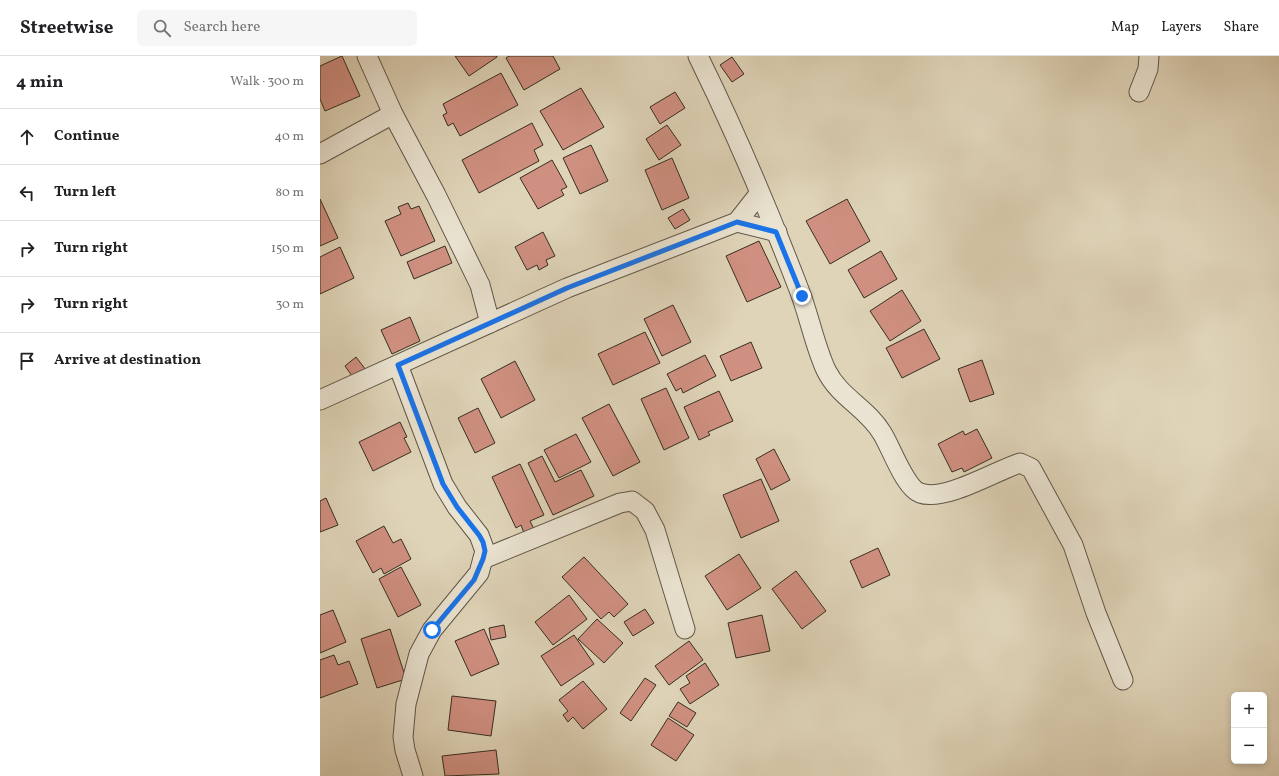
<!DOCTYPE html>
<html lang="en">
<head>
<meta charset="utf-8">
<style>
  body { margin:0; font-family:Vollkorn,serif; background:#f6f6f6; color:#202124 }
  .controls { position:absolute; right:12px; bottom:12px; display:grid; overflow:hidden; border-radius:6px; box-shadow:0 2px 6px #0003 }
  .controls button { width:36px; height:36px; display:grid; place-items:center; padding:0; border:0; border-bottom:1px solid #e0e0e0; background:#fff; color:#202124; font:20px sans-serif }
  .stop { position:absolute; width:12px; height:12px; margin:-9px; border:3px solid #1a73e8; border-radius:50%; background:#fff }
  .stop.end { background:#1a73e8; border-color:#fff; box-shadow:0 1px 4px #0008 }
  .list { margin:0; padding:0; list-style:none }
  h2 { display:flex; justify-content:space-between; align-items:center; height:52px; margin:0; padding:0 16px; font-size:17px }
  h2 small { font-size:13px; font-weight:400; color:#757577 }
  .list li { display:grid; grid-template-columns:26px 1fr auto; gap:12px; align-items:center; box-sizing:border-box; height:56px; padding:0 16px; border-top:1px solid #e0e0e0 }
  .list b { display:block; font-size:15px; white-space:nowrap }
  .list em { font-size:13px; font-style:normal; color:#757577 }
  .icon { flex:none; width:22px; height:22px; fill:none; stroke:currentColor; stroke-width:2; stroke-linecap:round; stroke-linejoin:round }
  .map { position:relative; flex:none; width:959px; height:720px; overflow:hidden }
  header { display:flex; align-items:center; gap:24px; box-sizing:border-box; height:56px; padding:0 20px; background:#fff; border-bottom:1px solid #e0e0e0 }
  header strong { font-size:19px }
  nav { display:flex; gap:22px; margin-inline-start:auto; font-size:14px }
  .search { width:280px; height:36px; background:#f6f6f6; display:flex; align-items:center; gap:10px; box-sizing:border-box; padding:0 14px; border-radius:6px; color:#757577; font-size:15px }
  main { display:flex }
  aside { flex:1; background:#fff }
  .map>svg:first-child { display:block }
  .building { fill:#d09081; stroke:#362d22 }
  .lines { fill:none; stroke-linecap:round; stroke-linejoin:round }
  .minor-casing { stroke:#605748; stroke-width:21 }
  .minor { stroke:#eae3d1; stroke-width:19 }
  .route { stroke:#1a73e8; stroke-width:5 }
</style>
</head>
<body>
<header>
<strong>Streetwise</strong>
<div class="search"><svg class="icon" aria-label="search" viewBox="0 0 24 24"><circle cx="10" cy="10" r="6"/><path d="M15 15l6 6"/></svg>Search here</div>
<nav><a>Map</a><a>Layers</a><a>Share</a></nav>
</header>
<main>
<aside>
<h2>4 min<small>Walk · 300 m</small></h2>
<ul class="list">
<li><svg class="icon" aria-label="ahead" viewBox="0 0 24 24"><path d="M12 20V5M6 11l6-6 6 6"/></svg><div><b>Continue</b></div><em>40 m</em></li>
<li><svg class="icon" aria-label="left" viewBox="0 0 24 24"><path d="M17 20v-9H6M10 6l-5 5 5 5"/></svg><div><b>Turn left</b></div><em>80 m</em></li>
<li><svg class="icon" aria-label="right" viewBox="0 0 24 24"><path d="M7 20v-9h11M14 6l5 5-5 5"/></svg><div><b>Turn right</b></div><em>150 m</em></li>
<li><svg class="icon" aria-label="right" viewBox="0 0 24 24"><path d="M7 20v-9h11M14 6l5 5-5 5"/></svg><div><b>Turn right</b></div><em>30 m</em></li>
<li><svg class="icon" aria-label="arrive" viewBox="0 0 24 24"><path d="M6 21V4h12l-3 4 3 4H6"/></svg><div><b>Arrive at destination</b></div></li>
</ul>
</aside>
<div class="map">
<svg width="959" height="720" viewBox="0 0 959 720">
  <rect width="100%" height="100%" fill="#dfd4b8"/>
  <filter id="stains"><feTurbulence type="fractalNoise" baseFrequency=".005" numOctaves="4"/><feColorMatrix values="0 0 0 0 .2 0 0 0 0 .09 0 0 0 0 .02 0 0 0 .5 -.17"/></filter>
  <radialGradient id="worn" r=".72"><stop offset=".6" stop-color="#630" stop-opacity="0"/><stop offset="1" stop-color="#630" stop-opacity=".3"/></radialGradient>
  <g class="building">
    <polygon points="22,0 40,40 5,55 0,43 0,10"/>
    <polygon points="135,0 177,0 177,1 149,20"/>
    <polygon points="189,0 233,0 240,13 204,34 186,2"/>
    <polygon points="412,1 424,18 412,26 400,9"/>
    <polygon points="181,17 198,49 140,80 133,67 128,70 123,59 127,57 123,48"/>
    <polygon points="261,32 284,71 243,94 220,55"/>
    <polygon points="355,36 365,52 340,68 330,51"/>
    <polygon points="212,67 223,89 214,94 219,105 159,137 142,104"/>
    <polygon points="347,69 361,89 339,104 326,83"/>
    <polygon points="271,89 288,125 260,138 243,102"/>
    <polygon points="352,102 369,142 342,154 325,114"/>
    <polygon points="232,104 247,131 241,134 244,139 218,153 200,122"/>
    <polygon points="0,143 18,182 0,190"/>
    <polygon points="527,143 550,185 510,208 486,165"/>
    <polygon points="88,147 91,153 99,150 115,185 81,200 65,165 81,158 78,151"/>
    <polygon points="363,153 370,164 355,173 348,162"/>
    <polygon points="223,176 235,200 226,204 228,209 219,214 217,209 207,214 195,191"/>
    <polygon points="439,185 461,231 427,246 406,200"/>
    <polygon points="125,190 132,207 94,223 87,206"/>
    <polygon points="20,191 34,222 0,238 0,201"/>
    <polygon points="561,195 577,223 544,242 528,214"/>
    <polygon points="582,234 601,265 570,285 550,255"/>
    <polygon points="353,249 371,286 342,300 324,263"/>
    <polygon points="90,261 100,285 72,298 61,274"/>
    <polygon points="604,273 620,303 582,322 566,292"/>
    <polygon points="325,276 340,307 293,329 278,298"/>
    <polygon points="431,286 442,312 411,325 400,300"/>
    <polygon points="385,299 396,320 363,337 361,332 356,335 347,318"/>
    <polygon points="36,301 49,318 37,327 25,310"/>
    <polygon points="662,304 674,338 650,346 638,313"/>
    <polygon points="195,305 215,344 181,362 161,323"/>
    <polygon points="346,332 369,382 344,394 321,343"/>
    <polygon points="399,335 413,365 388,376 390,379 379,384 364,351"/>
    <polygon points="289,348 320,406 293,420 262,362"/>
    <polygon points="158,352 175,387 155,397 138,362"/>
    <polygon points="80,366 87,381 84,382 91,396 53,415 39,386"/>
    <polygon points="657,373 672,402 644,416 642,412 632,416 618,388 643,375 645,379"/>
    <polygon points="256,378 271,406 239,422 224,394"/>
    <polygon points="454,393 470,424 451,434 436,403"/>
    <polygon points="222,400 235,426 261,414 274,440 233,459 208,407"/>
    <polygon points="200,408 224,459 210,465 215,475 205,480 201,469 196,472 172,421"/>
    <polygon points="441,423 459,465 421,482 403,439"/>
    <polygon points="6,442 18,469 0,476 0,445"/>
    <polygon points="64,470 73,487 81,483 91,503 64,518 61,512 53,517 36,485"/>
    <polygon points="558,492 570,519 542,532 530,505"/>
    <polygon points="419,498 441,532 407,554 385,520"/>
    <polygon points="264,501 308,548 294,561 289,556 281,563 242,521"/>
    <polygon points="81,511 101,549 78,561 59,523"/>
    <polygon points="476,515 506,555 482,573 452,533"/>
    <polygon points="249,539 267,563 233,589 215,566"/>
    <polygon points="325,553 334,567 313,580 304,566"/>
    <polygon points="13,554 26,586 0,597 0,559"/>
    <polygon points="442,559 450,595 416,602 408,567"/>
    <polygon points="277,563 303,587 284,607 258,583"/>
    <polygon points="184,569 186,581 171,584 169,572"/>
    <polygon points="70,573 86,623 57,632 41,583"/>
    <polygon points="164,573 179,608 151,620 135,585"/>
    <polygon points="254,579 274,608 241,630 221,600"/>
    <polygon points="369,585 383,604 349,629 335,610"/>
    <polygon points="14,599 18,609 29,605 38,628 0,642 0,604"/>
    <polygon points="385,607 399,629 370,648 360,633 370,627 366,620"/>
    <polygon points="325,622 336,629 311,665 300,657"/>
    <polygon points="263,625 287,653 263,673 253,661 248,666 243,659 248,655 239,644"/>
    <polygon points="132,640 176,645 171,680 128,674"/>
    <polygon points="358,646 376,657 367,671 349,660"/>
    <polygon points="348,662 374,679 356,705 331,689"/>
    <polygon points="176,694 179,718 125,720 122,700"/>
  </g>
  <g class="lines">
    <defs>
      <g id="minor">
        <polyline points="47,0 73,58 116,139 160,229 170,267"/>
        <path d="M 378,0 C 415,75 448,153 478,231 C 489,258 494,288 506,314 C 519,341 547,352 562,377 C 571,391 585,432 600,437 C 625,446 675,415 700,407 L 711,412 L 753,489 L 776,557 L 803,624"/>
        <polyline points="819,36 828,13 829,0"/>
        <polyline points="0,98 73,58"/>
        <polyline points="417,166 457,176"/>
        <polyline points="78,309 123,428 137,451 159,479 165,495 159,517 112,574 99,598 86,648 83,681 85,694 93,720"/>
        <polyline points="0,344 247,232 417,166 439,138"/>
        <polyline points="163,503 300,447 312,445 325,455 335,474 365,573"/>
      </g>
    </defs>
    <use href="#minor" class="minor-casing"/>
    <use href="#minor" class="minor"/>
  </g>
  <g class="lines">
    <polyline class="route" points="112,574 154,524 163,503 165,495 163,486 159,479 137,451 123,428 78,309 247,232 417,166 456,176 482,240"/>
  </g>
  <rect width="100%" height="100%" filter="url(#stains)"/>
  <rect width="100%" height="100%" fill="url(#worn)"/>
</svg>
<div class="controls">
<button>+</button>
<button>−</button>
</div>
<div class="stop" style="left:112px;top:574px"></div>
<div class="stop end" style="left:482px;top:240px"></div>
</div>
</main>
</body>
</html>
